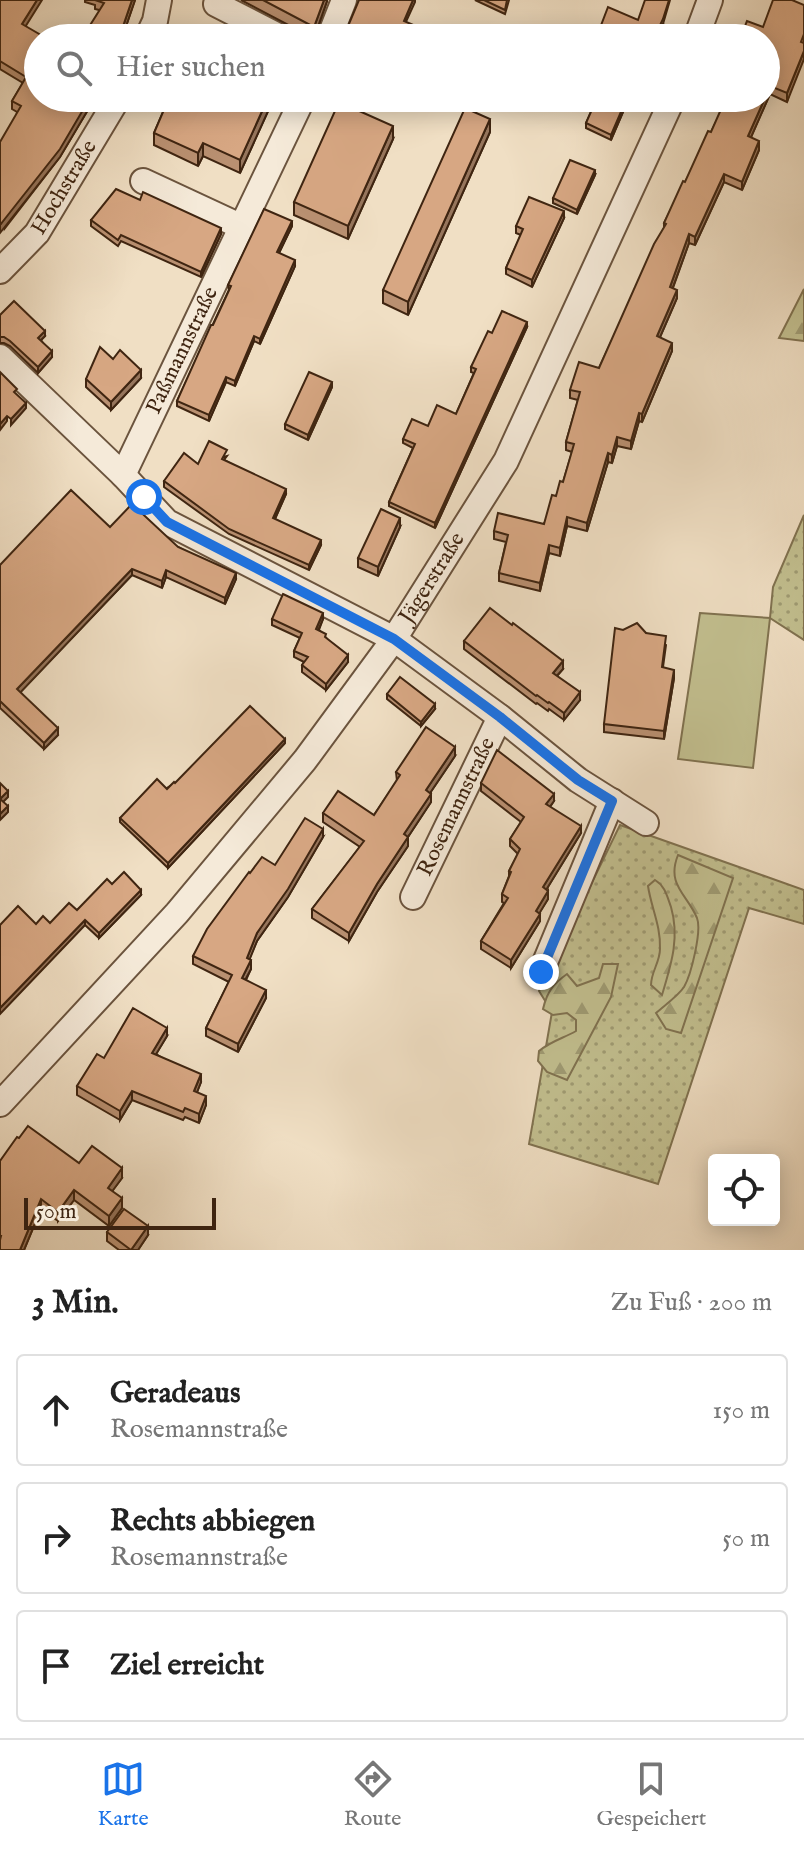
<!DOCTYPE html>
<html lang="de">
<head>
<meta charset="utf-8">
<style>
  body { margin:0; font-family:"IM FELL English",serif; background:#f2f2f2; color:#222 }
  .controls { position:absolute; right:24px; bottom:24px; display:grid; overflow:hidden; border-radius:8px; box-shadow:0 4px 20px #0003 }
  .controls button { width:72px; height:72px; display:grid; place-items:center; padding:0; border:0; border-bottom:2px solid #e0e0e0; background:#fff; color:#222; font:40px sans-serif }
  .scale { position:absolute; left:24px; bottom:20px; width:192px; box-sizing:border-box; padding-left:8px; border:4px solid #3f2511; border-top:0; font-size:22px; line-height:28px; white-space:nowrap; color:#3f2511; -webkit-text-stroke:6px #f5ead9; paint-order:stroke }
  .stop { position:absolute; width:24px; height:24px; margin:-18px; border:6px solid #1a73e8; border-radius:50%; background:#fff }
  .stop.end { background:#1a73e8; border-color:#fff; box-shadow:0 2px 8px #0008 }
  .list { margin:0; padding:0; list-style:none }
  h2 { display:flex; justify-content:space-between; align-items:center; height:104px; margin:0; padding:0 32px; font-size:34px }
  h2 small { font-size:26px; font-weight:400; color:#767676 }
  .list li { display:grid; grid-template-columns:52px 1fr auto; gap:24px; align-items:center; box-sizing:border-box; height:112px; margin:0 16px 16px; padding:0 16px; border:2px solid #e0e0e0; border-radius:8px }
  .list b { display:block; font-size:30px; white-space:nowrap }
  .list p { margin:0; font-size:26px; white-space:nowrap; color:#767676 }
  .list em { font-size:26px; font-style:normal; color:#767676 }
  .icon { flex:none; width:44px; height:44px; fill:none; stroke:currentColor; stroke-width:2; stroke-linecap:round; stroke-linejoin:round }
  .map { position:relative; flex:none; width:804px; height:1250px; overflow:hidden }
  .search { position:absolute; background:#fff; box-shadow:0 4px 20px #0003; left:24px; right:24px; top:24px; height:88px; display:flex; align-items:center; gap:20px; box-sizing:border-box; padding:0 28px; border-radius:44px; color:#767676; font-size:30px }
  .sheet { height:488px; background:#fff }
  nav { display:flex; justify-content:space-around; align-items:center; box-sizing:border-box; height:112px; border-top:2px solid #e0e0e0; background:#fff; font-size:22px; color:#767676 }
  nav a { display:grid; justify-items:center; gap:4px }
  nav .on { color:#1a73e8 }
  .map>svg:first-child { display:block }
  .grass { fill:url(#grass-dots); stroke:#807250; stroke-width:2 }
  .forest { fill:url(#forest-firs); stroke:#807250; stroke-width:2 }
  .green { fill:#c2bf8f; stroke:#807250; stroke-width:2 }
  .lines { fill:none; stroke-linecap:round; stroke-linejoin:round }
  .street-casing { stroke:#6b543e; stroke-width:28 }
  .street { stroke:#f5ead9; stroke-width:24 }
  .wall { fill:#b99071; stroke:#3f2511; stroke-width:2 }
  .shaded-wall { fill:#96755c; stroke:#3f2511; stroke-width:2 }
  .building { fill:#d7a783; stroke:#3f2511; stroke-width:2 }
  .route { stroke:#1a73e8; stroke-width:10 }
  .labels { text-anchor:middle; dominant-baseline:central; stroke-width:6; stroke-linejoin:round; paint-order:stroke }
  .street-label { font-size:22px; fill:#3f2511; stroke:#f5ead9 }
</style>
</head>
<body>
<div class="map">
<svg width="804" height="1250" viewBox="0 0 804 1250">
  <defs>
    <pattern id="grass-dots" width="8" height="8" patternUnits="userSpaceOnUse" patternTransform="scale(2)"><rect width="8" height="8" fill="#c2bf8f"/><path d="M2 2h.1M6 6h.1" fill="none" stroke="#9f9b73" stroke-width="1.8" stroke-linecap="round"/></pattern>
    <pattern id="forest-firs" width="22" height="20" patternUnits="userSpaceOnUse" patternTransform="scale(2)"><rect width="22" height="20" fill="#c2bf8f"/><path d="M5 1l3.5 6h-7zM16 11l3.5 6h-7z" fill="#9f9b73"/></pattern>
  </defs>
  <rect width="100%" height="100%" fill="#f0dfc4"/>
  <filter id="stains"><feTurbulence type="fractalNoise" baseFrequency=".0025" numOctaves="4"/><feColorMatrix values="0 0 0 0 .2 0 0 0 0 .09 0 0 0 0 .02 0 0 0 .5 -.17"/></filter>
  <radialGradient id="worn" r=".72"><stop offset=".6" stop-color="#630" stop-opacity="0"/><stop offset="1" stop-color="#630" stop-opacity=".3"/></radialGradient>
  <g class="grass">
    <polygon points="804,515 804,640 770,618 773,587"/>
    <polygon points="620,825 804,890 804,924 749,908 658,1184 529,1144 552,1012 539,991"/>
  </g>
  <g class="forest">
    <polygon points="804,289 804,341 779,338"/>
    <path d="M 678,855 L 733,878 L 681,1033 L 666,1029 L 656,1013 C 665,1005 678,996 684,987 C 691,975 702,931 697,918 C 687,894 666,885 678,855 Z"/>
    <path d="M 655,880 C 665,886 667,896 671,907 C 680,938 671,965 662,995 L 651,985 C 651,972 660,962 660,949 C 661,926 651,907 648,886 Z"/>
    <path d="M 603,964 L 618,964 L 611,997 L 567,1080 L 547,1072 L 538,1061 L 539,1051 C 551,1041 564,1038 576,1031 L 576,1020 L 567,1013 L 553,1015 L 543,1009 C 547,992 553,984 567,974 L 577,986 L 599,978 Z"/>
  </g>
  <polygon class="green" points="700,613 770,618 753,768 678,759"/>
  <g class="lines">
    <defs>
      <g id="street">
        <polyline points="216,4 282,38"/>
        <polyline points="147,38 155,21 159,0"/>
        <polyline points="329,38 344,0"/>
        <polyline points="696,38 710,0"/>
        <polyline points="143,181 242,227"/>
        <path id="s1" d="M 0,271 L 37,233 L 118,98"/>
        <polyline points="0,357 123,475 167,522 394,639 500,717 578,780 646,823"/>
        <path id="s2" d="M 123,475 L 303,98"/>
        <path id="s3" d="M 413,897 L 500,717"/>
        <polyline points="541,972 612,801"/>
        <path id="s4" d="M 0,1104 L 177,913 L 305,760 L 394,639 L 506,461 L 673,98"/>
      </g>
    </defs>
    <use href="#street" class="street-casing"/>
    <use href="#street" class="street"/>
  </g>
  <g class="wall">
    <polygon points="0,0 26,26 38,98 95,98 60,157 5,228 17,112 12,109 12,101 23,83 0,69"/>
    <polygon points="85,0 135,0 122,38 99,10 95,9 95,5 85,2"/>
    <polygon points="241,0 327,0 327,1 314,38 313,38"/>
    <polygon points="475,0 509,0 505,14"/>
    <polygon points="804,5 804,42 787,102 770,94 751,137 759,150 742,190 724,182 695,245 689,243 673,288 677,298 660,337 672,351 642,422 639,421 631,449 617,446 612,463 608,462 587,531 567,526 560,556 549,553 540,591 499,581 499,573 506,542 494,539 494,531 544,524 563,482 572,452 566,450 566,442 578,400 570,398 570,390 599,368 664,228 664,223 711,132 763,27"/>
    <polygon points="638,20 663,24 656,38 613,38 600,32 600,28"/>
    <polygon points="169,98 274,98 240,173 203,156 198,166 154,145 154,133"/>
    <polygon points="334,98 348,98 345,103"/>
    <polygon points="595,98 629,98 611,140 586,128 586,123 596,101"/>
    <polygon points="490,132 408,315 383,303 383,290"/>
    <polygon points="393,139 348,239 294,215 294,202"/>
    <polygon points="595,175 577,214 553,203 553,198"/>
    <polygon points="140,200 221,234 201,277 121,241 118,246 91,226 91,220"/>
    <polygon points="564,218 532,287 506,274 506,268 521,235 516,233 516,226"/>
    <polygon points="292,226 279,253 295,266 260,344 254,341 235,386 226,382 209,421 177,406 177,401 229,290 228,285"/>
    <polygon points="0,315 45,336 41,340 52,357 38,373 10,346 4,343 0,343"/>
    <polygon points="527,327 435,528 389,506 389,502 413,448 403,443 403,439 428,426 456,414 474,373 471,372 471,367 492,333"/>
    <polygon points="113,359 141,378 111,410 86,387 86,379"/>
    <polygon points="332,387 308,440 285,429 285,424"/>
    <polygon points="227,456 224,460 286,494 275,519 321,545 309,570 229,534 164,487 164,481 198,464"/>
    <polygon points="110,527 178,547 236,579 225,604 166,577 162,588 132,575 20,692 58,735 44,749 0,708 0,565"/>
    <polygon points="400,527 378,576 358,567 358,558"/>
    <polygon points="272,619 323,619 319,630 348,662 326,690 302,672 302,665 304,662 294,657 294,651 300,638 272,625"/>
    <polygon points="646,633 666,645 663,667 674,678 664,739 604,732 604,724"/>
    <polygon points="464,641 563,669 557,676 580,700 564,720 549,709 548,711 537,703 536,704 464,649"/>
    <polygon points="387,694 435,709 421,726 387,699"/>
    <polygon points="285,743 168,868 120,822 120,818 175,783"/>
    <polygon points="455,756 430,793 431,802 408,837 408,846 377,892 349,941 312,918 312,909 360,847 323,822 323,813 374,815 397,781 396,772"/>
    <polygon points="481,783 554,801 550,807 581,833 546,890 548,899 539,913 540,921 511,968 481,949 481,941 504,903 502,902 502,894 509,876 509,871 518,854 510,846 510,839 521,822 481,791"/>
    <polygon points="323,837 288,897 257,941 249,959 251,969 246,980 266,998 238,1052 206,1036 206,1028 229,982 193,964 193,956 250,873 275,865"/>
    <polygon points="112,884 141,895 99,938 85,925 36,924 50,923 77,910"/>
    <polygon points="167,1036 156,1054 201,1082 197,1092 206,1105 199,1123 185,1117 183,1120 132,1100 120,1120 77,1095 77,1086 104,1058"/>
    <polygon points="0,1161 79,1163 122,1178 112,1191 122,1208 109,1226 74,1200 58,1221 41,1209 24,1250 0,1250"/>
    <polygon points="107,1232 148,1235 138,1250 119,1250 107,1241"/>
  </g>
  <g class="shaded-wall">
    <polygon points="37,0 42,0 22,32 22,24"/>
    <polygon points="132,0 135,0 122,38 119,38"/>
    <polygon points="324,0 327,0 327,1 314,38 314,27"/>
    <polygon points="413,0 415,0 415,2 404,26 404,21"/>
    <polygon points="669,0 670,0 663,24 656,38 654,38"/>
    <polygon points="804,51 804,59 787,102 787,93"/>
    <polygon points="770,86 770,94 748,144 748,136 765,98 766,98"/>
    <polygon points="90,98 95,98 60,157 0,233 0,225"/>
    <polygon points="268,98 274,98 240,173 240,160"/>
    <polygon points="627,98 629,98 611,140 611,135"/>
    <polygon points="490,119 490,132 408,315 408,302"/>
    <polygon points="393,126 393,139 348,239 348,226"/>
    <polygon points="759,141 759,150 742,190 742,182"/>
    <polygon points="203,143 203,156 198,166 198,153"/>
    <polygon points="595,170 595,175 577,214 577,210"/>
    <polygon points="724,174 724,182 695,245 695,237"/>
    <polygon points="564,211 564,218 532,287 532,280"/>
    <polygon points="292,221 292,226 277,257 277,252"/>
    <polygon points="221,228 221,234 201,277 201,272"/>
    <polygon points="689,234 689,243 670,295 670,287"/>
    <polygon points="295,260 295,266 260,344 260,339"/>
    <polygon points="677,290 677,298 657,344 657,336"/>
    <polygon points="527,322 527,327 435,528 435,523"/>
    <polygon points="45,331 45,336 38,343 38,338"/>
    <polygon points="254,336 254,341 235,386 235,381"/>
    <polygon points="672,343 672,351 642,422 642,414"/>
    <polygon points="52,351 52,357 38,373 38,367"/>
    <polygon points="141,370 141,378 111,410 111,402"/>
    <polygon points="226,377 226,382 209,421 209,415"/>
    <polygon points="332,382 332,387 308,440 308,435"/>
    <polygon points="26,403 26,408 11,425 11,419"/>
    <polygon points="639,413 639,421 631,449 631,441"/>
    <polygon points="7,416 7,421 0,430 0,424"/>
    <polygon points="617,437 617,446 612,463 612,455"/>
    <polygon points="608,453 608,462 587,531 587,523"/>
    <polygon points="286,489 286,494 273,523 273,518"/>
    <polygon points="567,517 567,526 560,556 560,548"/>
    <polygon points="400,518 400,527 378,576 378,567"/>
    <polygon points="321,540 321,545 309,570 309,565"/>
    <polygon points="549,545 549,553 540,591 540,583"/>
    <polygon points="132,569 132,575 17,696 17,689"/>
    <polygon points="166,570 166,577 162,588 162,581"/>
    <polygon points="236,573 236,579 225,604 225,598"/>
    <polygon points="323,613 323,619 316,635 316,629"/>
    <polygon points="348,655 348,662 326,690 326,684"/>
    <polygon points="563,661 563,669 553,680 553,673"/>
    <polygon points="674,670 674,678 664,739 664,731"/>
    <polygon points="580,692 580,700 564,720 564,713"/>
    <polygon points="435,704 435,709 421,726 421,722"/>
    <polygon points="58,728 58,735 44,749 44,743"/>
    <polygon points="285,739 285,743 168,868 168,863"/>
    <polygon points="455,747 455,756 426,799 426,790"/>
    <polygon points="8,791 8,797 0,805 0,799"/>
    <polygon points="431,794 431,802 404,843 404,834"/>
    <polygon points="554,794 554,801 546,812 546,804"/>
    <polygon points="8,806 8,812 0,820 0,814"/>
    <polygon points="581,826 581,833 543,895 543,887"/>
    <polygon points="323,829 323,837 288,897 257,941 247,966 247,958 257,933"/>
    <polygon points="408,837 408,846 377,892 349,941 349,933 377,884"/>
    <polygon points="141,890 141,895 99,938 99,933"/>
    <polygon points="548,891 548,899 536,919 536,911"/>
    <polygon points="540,914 540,921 511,968 511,960"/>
    <polygon points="85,920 85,925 0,1014 0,1008"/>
    <polygon points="251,960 251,969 242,986 242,978"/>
    <polygon points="266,990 266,998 238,1052 238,1044"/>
    <polygon points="167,1028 167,1036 152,1061 152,1053"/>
    <polygon points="201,1074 201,1082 194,1100 194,1091"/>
    <polygon points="132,1091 132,1100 120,1120 120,1111"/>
    <polygon points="206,1096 206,1105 199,1123 199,1114"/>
    <polygon points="122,1168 122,1178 108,1197 108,1188"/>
    <polygon points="74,1190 74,1200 58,1221 58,1212"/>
    <polygon points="122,1198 122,1208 109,1226 109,1216"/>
    <polygon points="41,1199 41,1209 24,1250 20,1250"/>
    <polygon points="148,1226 148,1235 138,1250 131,1250"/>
  </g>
  <g class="building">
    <polygon points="0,0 37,0 22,24 46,38 38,38 38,98 90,98 60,149 0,225 0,142 21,106 12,101 26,77 0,61"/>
    <polygon points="95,0 132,0 119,38 82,38 104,3"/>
    <polygon points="263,0 324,0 314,27"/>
    <polygon points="359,0 413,0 404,21 418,27 413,38 343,38"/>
    <polygon points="484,0 507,0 505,10"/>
    <polygon points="645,0 669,0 663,19 654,38 623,38 600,28 608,7 638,20"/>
    <polygon points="773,0 792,0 804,5 804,34 801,42 804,43 804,51 787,93 770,86 766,95 766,38 740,38 747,21 763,27"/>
    <polygon points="169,98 268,98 240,160 203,143 198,153 154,133"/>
    <polygon points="597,98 627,98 611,135 586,123"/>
    <polygon points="726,98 765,98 748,136 759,141 742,182 724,174 695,237 689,234 670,287 677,290 657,336 672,343 642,414 639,413 631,441 617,437 612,455 608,453 587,523 567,517 560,548 549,545 540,583 499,573 508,535 494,531 498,513 544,524 552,495 556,496 560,481 563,482 574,444 566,442 580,392 570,390 579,362 599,368 654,244 666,224 664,223 683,181 685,182 708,131 711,132"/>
    <polygon points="339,102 393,126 348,226 294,202"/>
    <polygon points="465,108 490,119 408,302 383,290"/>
    <polygon points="570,160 595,170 577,210 553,198"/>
    <polygon points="116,189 140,200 143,192 221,228 201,272 121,235 118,240 91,220"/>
    <polygon points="529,197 564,211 532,280 506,268 523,229 516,226"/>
    <polygon points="264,209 292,221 277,252 295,260 260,339 254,336 235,381 226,377 209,415 177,401 211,325 213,325 231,286 228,285"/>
    <polygon points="14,301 45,331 38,338 52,351 38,367 10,341 4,337 0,337 0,315"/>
    <polygon points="502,311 527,322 435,523 389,502 415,444 403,439 412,419 428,426 437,405 456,414 476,369 471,367 488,331 492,333"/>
    <polygon points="100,347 113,359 120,350 141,370 111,402 86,379"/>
    <polygon points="0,372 17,389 14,392 26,403 11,419 7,416 0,424"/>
    <polygon points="309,372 332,382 308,435 285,424"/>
    <polygon points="209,441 227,450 222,459 286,489 273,518 321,540 309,565 229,529 164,481 184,453 198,464"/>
    <polygon points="71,490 110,527 132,504 178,547 236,573 225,598 166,570 162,581 132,569 17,689 58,728 44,743 0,701 0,565"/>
    <polygon points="381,509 400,518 378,567 358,558"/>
    <polygon points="283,594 323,613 316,629 326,634 325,637 348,655 326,684 302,665 308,657 294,651 302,633 272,619"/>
    <polygon points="490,608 512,625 513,623 563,661 553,673 580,692 564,713 549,702 548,703 537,695 536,696 464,641"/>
    <polygon points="637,623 646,633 666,636 662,667 674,670 664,731 604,724 615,628 623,630"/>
    <polygon points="400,677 435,704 421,722 387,694"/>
    <polygon points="250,706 285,739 168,863 120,818 157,779 167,789 174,782 175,783"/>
    <polygon points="426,727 455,747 426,790 431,794 404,834 408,837 377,884 349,933 312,909 364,841 323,813 338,791 374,815 400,775 396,772"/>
    <polygon points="497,750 554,794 546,804 581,826 543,887 548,891 536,911 540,914 511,960 481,941 508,898 502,894 511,872 509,871 520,849 510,839 524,817 481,783"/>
    <polygon points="0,783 8,791 0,799 8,806 0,814"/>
    <polygon points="305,818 323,829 288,889 257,933 247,958 251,960 242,978 266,990 238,1044 206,1028 232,975 193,956 207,929 249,872 250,873 262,857 275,865"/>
    <polygon points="124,872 141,890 99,933 85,920 0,1008 0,925 18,906 36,924 43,916 50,923 69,903 77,910 107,879 112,884"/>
    <polygon points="133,1008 167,1028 152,1053 201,1074 194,1091 206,1096 199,1114 185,1108 183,1112 132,1091 120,1111 77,1086 97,1054 104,1058"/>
    <polygon points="28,1126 79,1163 92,1146 122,1168 108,1188 122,1198 109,1216 74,1190 58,1212 41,1199 20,1250 0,1250 0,1240 1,1236 0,1236 0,1161 17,1137 19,1138"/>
    <polygon points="124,1209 148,1226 131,1250 107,1232"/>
  </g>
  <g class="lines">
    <polyline class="route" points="144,497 167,522 394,639 500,717 578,780 612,801 541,972"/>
  </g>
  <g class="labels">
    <g class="street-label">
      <text stroke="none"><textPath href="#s1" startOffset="106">Hochstraße</textPath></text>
      <text stroke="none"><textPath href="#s2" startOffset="138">Paßmannstraße</textPath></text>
      <text stroke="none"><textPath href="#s4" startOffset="682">Jägerstraße</textPath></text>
      <text stroke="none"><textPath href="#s3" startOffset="100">Rosemannstraße</textPath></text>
    </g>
  </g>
  <rect width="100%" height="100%" filter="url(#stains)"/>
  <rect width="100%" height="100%" fill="url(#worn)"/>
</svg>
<div class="controls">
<button><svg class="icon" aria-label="locate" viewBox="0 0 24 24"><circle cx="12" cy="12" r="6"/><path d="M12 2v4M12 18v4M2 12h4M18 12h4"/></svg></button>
</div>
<div class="scale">50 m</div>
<div class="stop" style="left:144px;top:497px"></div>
<div class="stop end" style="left:541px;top:972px"></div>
<div class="search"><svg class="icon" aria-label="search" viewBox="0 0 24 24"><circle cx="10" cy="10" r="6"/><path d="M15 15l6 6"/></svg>Hier suchen</div>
</div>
<section class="sheet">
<h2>3 Min.<small>Zu Fuß · 200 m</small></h2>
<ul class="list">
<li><svg class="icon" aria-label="ahead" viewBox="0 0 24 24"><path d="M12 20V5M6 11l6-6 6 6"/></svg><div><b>Geradeaus</b><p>Rosemannstraße</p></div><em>150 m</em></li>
<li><svg class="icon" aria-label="right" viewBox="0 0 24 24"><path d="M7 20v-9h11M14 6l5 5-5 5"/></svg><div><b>Rechts abbiegen</b><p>Rosemannstraße</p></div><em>50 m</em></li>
<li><svg class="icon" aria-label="arrive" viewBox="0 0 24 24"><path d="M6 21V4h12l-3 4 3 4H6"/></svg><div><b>Ziel erreicht</b></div></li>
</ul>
</section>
<nav>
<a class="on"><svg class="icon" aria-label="map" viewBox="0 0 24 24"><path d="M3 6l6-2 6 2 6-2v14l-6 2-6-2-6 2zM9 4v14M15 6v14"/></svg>Karte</a>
<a><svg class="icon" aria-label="directions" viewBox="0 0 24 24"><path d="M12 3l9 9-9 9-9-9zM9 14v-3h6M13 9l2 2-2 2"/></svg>Route</a>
<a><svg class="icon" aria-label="saved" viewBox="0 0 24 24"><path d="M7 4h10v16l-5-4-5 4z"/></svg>Gespeichert</a>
</nav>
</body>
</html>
